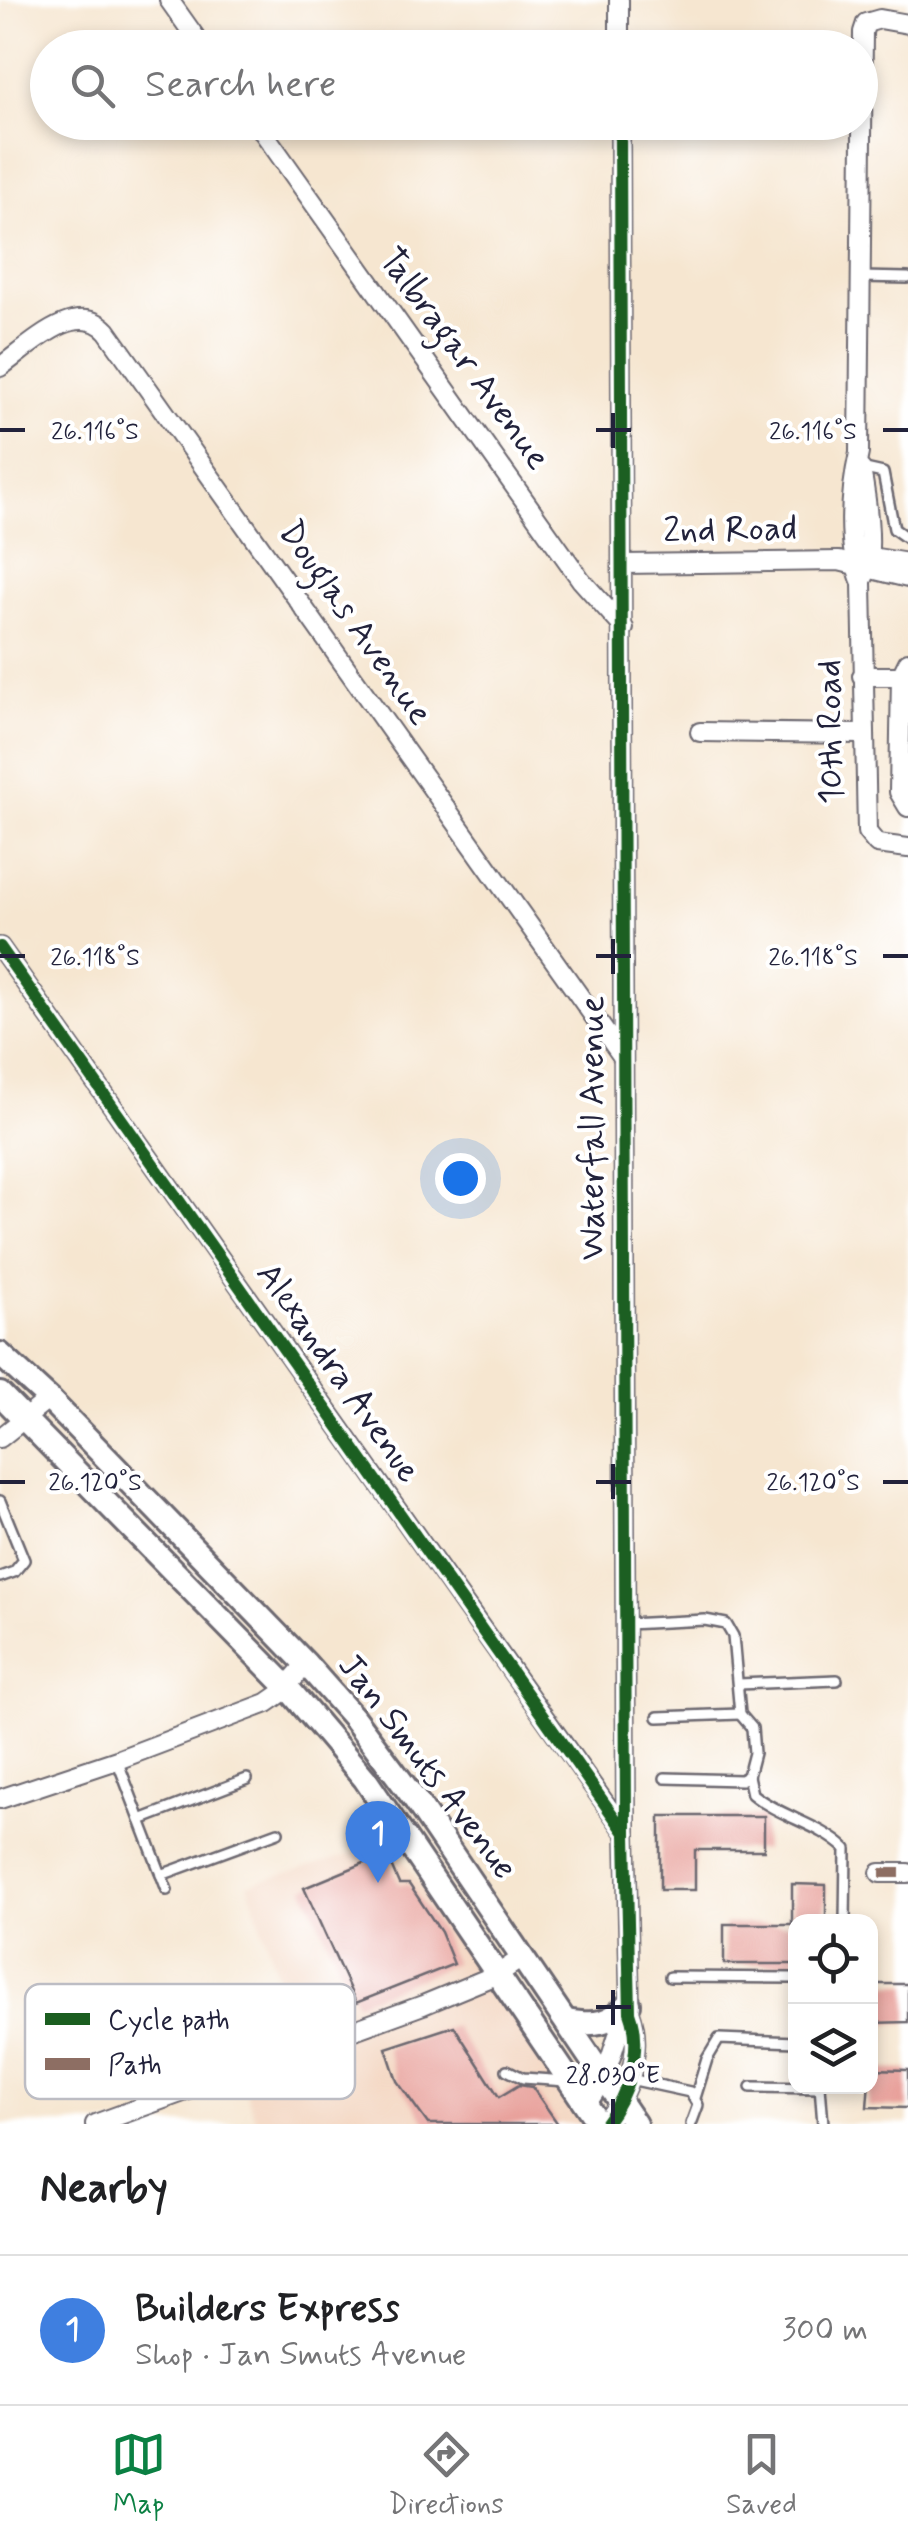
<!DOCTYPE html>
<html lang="en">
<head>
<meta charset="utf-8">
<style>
  body { margin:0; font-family:Mynerve,sans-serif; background:#f2f2f2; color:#202124 }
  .controls { position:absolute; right:30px; bottom:30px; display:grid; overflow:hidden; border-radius:20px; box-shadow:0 5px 15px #0003 }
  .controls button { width:90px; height:90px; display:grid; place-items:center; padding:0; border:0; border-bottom:2px solid #e0e0e0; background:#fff; color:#202124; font:50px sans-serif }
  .you { position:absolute; left:460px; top:1178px; width:35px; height:35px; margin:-25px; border:8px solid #fff; border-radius:50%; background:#1a73e8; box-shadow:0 0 0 15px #1a73e833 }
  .badge { display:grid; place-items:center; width:65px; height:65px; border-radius:50%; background:#0b8043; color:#fff; font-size:32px; font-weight:700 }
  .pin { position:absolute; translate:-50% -82px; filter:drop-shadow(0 2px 5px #0008) }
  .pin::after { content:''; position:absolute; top:52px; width:35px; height:30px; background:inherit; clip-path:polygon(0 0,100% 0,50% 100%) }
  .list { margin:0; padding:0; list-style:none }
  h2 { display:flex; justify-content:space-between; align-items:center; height:130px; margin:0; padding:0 40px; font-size:42px }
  h2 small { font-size:32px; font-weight:400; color:#757577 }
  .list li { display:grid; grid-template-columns:65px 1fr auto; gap:30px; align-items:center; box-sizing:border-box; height:150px; padding:0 40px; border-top:2px solid #e0e0e0 }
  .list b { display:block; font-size:38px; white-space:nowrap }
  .list p { margin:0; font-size:32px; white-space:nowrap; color:#757577 }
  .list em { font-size:32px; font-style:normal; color:#757577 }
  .icon { flex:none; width:55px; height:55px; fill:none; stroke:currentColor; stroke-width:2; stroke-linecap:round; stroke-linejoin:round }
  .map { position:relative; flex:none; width:908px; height:2124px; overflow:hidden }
  .search { position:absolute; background:#fff; box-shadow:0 5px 15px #0003; left:30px; right:30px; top:30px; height:110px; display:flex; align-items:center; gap:25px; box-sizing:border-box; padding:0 35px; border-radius:55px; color:#757577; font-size:38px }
  .sheet { height:280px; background:#fff }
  nav { display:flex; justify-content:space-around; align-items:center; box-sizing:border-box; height:140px; border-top:2px solid #e0e0e0; background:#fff; font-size:28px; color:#757577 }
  nav a { display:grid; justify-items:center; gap:5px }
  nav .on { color:#0b8043 }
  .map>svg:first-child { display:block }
  .built { fill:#f3d4be }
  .building { fill:#e8a19b }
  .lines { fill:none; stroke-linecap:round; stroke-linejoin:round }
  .lane-casing { stroke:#6c676f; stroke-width:14 }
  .street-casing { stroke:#6c676f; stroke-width:22 }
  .secondary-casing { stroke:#6c676f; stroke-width:28 }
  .lane { stroke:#fff; stroke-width:9 }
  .street { stroke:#fff; stroke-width:18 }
  .secondary { stroke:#fff; stroke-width:22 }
  .quiet { stroke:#8d6e63; stroke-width:10; stroke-dasharray:20 10; stroke-linecap:butt }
  .cycleway-casing { stroke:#fff; stroke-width:19 }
  .cycleway { stroke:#1b5e20; stroke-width:12 }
  .ticks { fill:none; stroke:#22223b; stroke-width:4 }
  .labels { text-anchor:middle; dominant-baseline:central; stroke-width:8; stroke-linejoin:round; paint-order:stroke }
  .street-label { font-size:35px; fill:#22223b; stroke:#fff }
  .key { fill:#fff; stroke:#bdbdc4; stroke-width:2.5 }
  .key-label { font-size:28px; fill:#22223b }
  .ticks-label { font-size:25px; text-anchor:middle; fill:#22223b; stroke:#fff; stroke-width:8; stroke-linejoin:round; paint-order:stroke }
</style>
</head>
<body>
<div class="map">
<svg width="908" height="2124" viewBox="0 0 908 2124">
  <rect width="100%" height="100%" fill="#fff"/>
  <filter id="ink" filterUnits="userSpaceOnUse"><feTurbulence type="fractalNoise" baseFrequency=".01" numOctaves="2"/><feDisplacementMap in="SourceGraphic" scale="20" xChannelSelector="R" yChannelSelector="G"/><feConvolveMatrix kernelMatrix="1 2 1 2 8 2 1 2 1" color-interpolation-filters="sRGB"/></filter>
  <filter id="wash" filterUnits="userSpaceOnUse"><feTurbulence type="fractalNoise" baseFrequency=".0048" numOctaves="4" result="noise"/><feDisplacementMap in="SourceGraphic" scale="40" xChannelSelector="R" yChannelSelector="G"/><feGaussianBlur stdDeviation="2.25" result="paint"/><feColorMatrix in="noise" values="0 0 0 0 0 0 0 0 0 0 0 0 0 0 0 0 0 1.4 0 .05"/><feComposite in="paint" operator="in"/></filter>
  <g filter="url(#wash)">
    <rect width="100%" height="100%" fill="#f6e6d0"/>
    <polygon class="built" points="391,1843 492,1986 583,2124 257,2124 241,2078 303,2056 248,1884"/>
    <g id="blocks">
      <g class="building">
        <polygon points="660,1816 764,1816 764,1850 695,1850 695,1890 660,1890"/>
        <polygon points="386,1854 399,1884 409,1884 441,1932 454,1964 356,2003 304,1888"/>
        <polygon points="792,1884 826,1885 826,1922 792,1922"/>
        <rect x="724" y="1924" width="72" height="40"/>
        <polygon points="870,1984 908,1984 908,2022 870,2023"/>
        <polygon points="454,2026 499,2097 519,2085 532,2087 558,2124 428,2124 397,2081 386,2048"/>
        <polygon points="870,2069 908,2070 908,2108 867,2107"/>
      </g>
    </g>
  </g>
  <g filter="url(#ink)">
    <use href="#blocks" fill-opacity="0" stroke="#6c676f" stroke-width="2.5"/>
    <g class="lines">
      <defs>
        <g id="lane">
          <polyline points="861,277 908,278"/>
          <polyline points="861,468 883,473 894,529 908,539"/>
          <polyline points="0,1501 24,1560 14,1572 0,1577"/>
          <polyline points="627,1624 705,1620 726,1624 733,1636 740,1714 752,1728 754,1753 748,1776 741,1780 665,1778"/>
          <polyline points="739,1684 837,1680"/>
          <polyline points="658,1717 740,1714"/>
          <polyline points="117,1760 167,1890"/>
          <path d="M 748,1776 L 752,1794 C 780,1817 820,1824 846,1849 L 845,1922"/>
          <polyline points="140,1820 247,1779"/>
          <polyline points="161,1875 278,1832"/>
          <polyline points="670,1977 796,1978"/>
          <polyline points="323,2040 338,2085"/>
          <polyline points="507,2070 523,2078 566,2081"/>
          <polyline points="630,2079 690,2092 698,2105 691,2124"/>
          <polyline points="820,2086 823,2124"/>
          <polyline points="751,2087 820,2088"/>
          <polyline points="695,2098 707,2059 719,2039 796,2042"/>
        </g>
        <g id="street">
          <polyline points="169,0 203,48"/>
          <polyline points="619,0 619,48"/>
          <path d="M 908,24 L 880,19 L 866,23 L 863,32 L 859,453 C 850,493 846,545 862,583 L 867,832 L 877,844 L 908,848"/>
          <polyline points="256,122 581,580 624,628"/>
          <path d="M 0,367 C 29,347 76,298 107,331 L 622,1056"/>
          <path d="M 861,469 C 866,496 875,551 864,577"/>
          <polyline points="858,555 908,563"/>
          <polyline points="623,564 839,561 908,578"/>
          <polyline points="862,676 901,676 908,662"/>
          <polyline points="901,676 899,792 908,807"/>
          <polyline points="700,732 863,734"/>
          <polyline points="0,947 626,1833"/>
          <polyline points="0,1438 49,1399"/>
          <polyline points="0,1799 117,1760 267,1703 280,1694 306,1664"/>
          <polyline points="880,1873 908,1873"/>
          <polyline points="586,2105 605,2076 623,2019 630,2012"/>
          <polyline points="95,2124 423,2005 498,1974 523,1957"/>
          <path d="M 605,2124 C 628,2094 644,2050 630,2012 L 626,1834 L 620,122"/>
        </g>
        <g id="secondary">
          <polyline points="0,1354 49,1399 306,1664 353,1717 416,1801 635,2124"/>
          <polyline points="0,1394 287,1687 365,1779 599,2124"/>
          <path d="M 567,2021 C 595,2026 609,2024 629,2004"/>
        </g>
      </defs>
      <use href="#lane" class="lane-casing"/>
      <use href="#street" class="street-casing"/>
      <use href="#secondary" class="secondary-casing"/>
      <use href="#lane" class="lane"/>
      <use href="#street" class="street"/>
      <use href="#secondary" class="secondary"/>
      <polyline class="quiet" points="880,1873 908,1873"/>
      <defs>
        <g id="cycleway">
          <polyline points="0,947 626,1834"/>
          <path d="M 605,2124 C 628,2094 644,2050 630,2012 L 626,1834 L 620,122"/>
        </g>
      </defs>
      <use href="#cycleway" class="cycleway-casing"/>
      <use href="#cycleway" class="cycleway"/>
    </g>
  </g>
  <path class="ticks" d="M 613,413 L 613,448M 0,430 L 25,430M 596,430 L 631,430M 883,430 L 908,430M 613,939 L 613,974M 0,956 L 25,956M 596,956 L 631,956M 883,956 L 908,956M 613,1464 L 613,1499M 0,1482 L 25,1482M 596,1482 L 631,1482M 883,1482 L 908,1482M 613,1990 L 613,2025M 596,2007 L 631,2007M 613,2099 L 613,2124"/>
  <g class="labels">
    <g class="street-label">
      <text transform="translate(464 359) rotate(54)">Talbragar Avenue</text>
      <text transform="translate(730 530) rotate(-1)">2nd Road</text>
      <text transform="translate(355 623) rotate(55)">Douglas Avenue</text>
      <text transform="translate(831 732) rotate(-91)">10th Road</text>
      <text transform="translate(593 1128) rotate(-90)">Waterfall Avenue</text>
      <text transform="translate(338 1373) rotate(55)">Alexandra Avenue</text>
      <text transform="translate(427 1767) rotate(53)">Jan Smuts Avenue</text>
    </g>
  </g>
  <rect x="25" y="1984" width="330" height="115" rx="15" class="key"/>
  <rect x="45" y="2013" width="45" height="12" fill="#1b5e20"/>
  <rect x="45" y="2058" width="45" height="12" fill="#8d6e63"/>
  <g class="key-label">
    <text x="108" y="2029">Cycle path</text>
    <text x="108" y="2074">Path</text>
  </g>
  <g class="ticks-label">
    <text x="95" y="439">26.116°S</text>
    <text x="813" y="439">26.116°S</text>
    <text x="95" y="965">26.118°S</text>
    <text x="813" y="965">26.118°S</text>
    <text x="95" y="1490">26.120°S</text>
    <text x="813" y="1490">26.120°S</text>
    <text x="613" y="2083">28.030°E</text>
  </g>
</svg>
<div class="controls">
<button><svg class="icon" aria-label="locate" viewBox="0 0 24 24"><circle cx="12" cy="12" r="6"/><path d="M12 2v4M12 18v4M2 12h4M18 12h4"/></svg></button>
<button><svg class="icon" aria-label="layers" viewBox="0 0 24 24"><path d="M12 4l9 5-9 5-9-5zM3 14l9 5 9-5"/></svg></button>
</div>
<div class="you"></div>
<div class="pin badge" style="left:378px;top:1883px;background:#3f7fe0">1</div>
<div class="search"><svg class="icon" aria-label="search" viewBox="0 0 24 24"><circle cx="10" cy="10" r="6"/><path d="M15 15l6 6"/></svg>Search here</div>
</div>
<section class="sheet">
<h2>Nearby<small></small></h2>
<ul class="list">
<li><span class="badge" style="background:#3f7fe0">1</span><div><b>Builders Express</b><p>Shop · Jan Smuts Avenue</p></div><em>300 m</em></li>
</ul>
</section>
<nav>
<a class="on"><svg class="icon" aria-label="map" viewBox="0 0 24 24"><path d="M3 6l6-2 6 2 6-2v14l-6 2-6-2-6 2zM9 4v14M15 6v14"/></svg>Map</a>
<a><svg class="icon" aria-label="directions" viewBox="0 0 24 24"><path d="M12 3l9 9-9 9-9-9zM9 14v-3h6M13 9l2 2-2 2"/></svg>Directions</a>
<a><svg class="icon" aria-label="saved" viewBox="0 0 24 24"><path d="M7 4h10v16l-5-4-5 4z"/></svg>Saved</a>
</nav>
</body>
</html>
